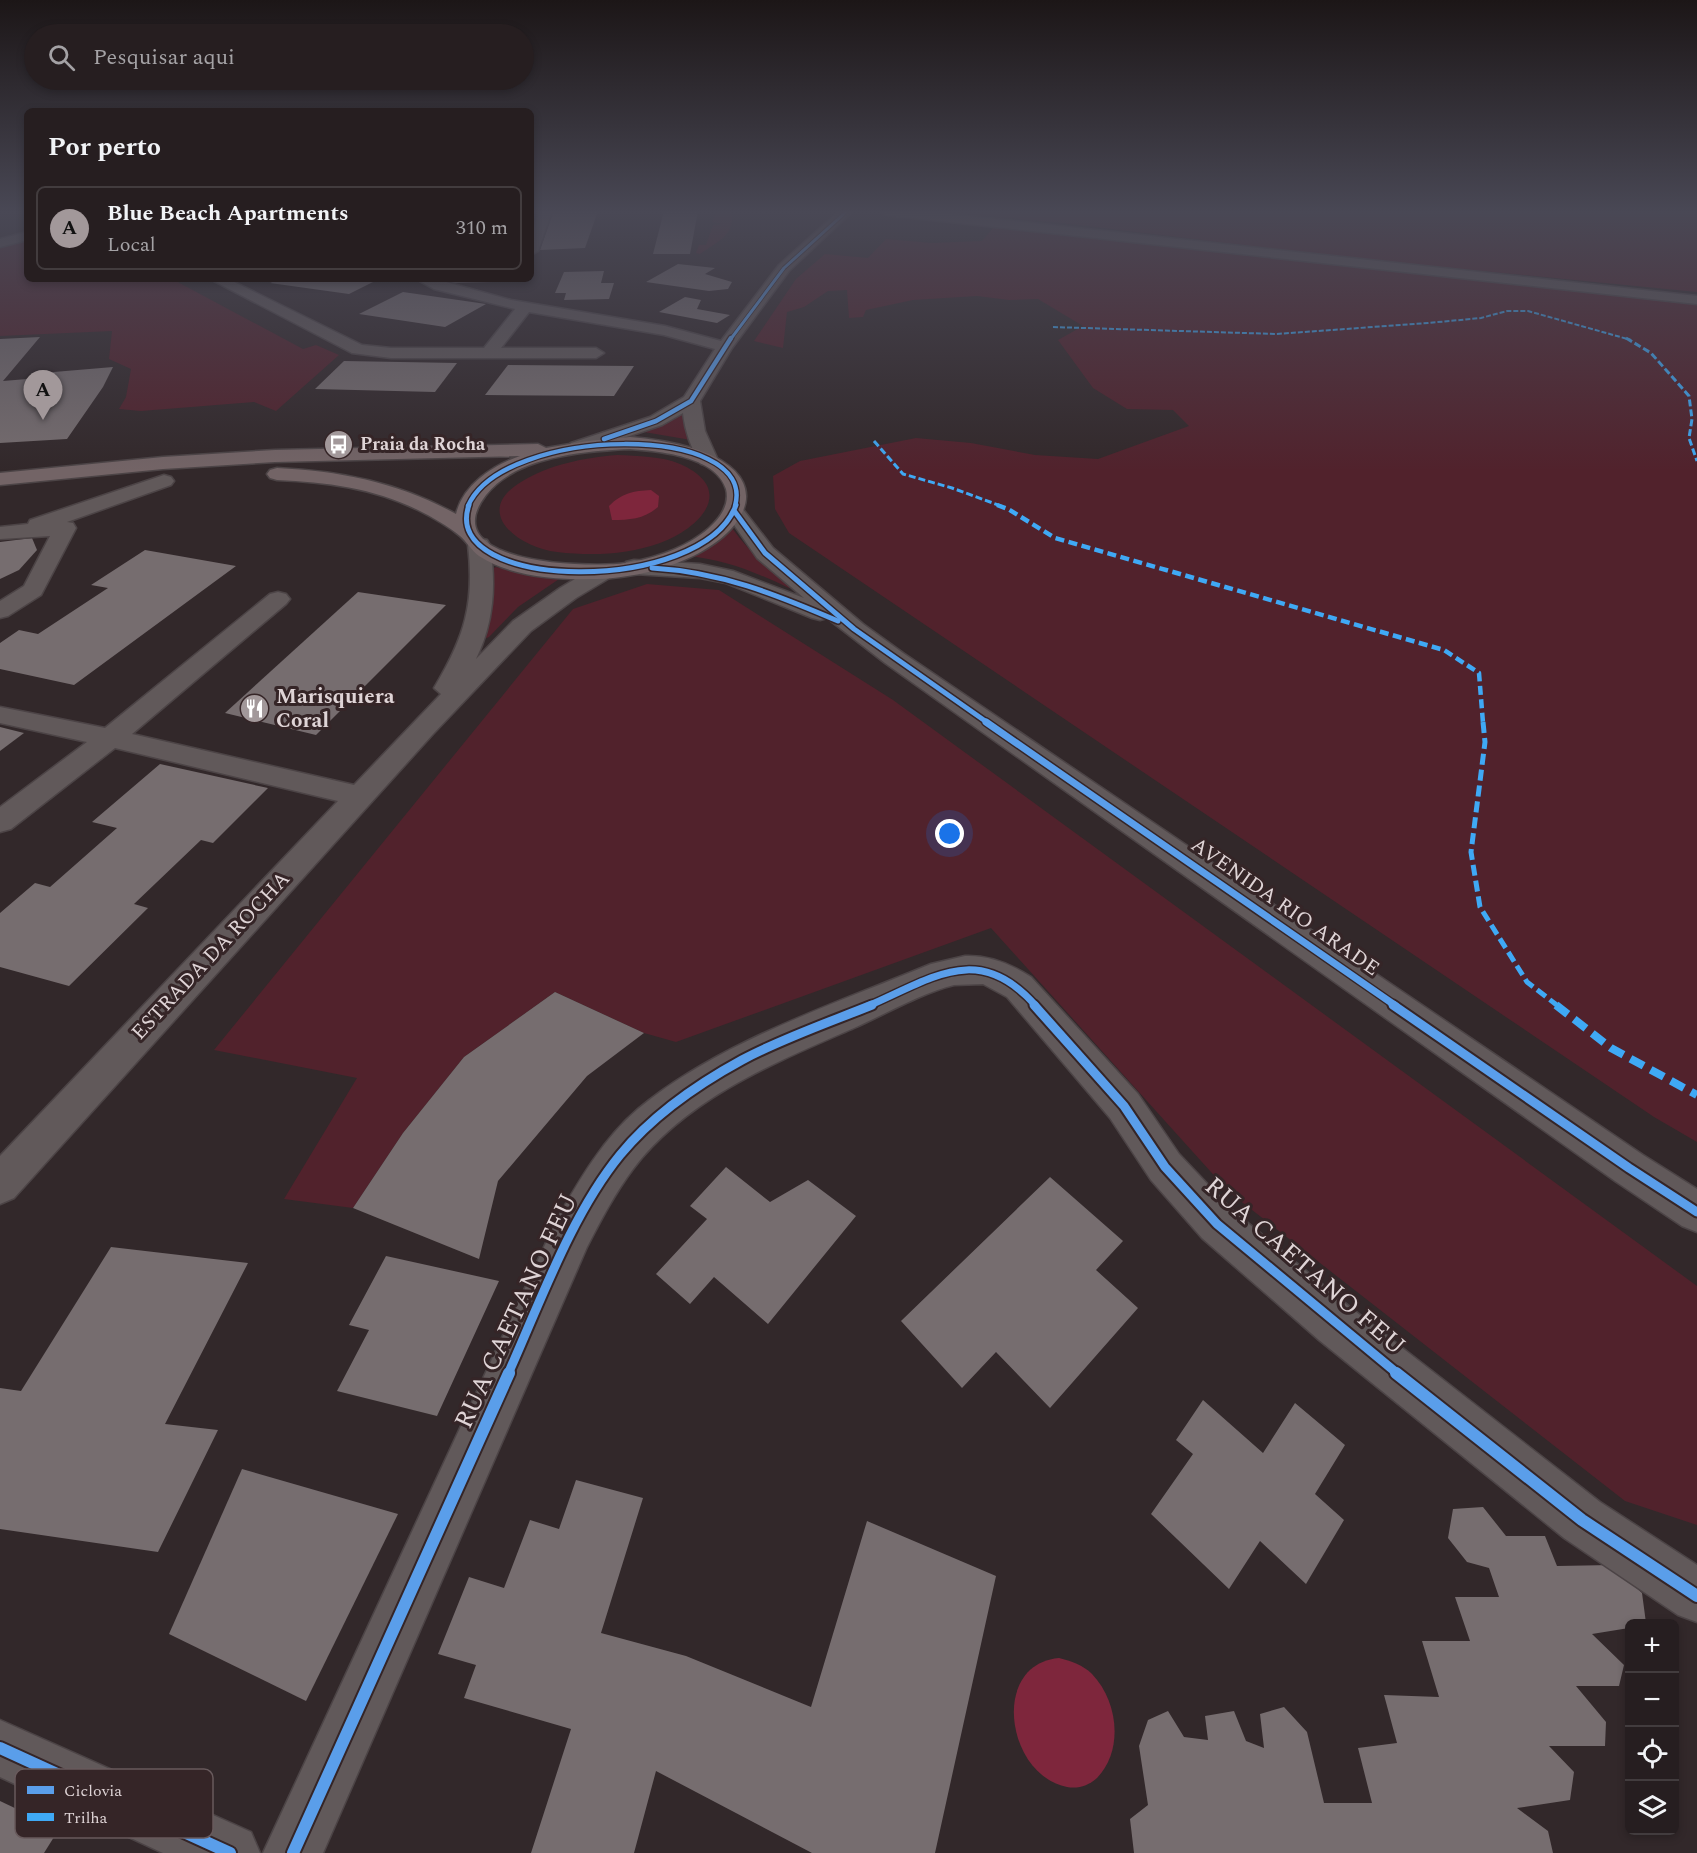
<!DOCTYPE html>
<html lang="pt">
<head>
<meta charset="utf-8">
<style>
  body { margin:0; font-family:Spectral,serif; background:#2e2729; color:#f1f3f6 }
  .controls { position:absolute; right:18px; bottom:18px; display:grid; overflow:hidden; border-radius:9px; box-shadow:0 3px 9px #0003 }
  .controls button { width:54px; height:54px; display:grid; place-items:center; padding:0; border:0; border-bottom:2px solid #423c3e; background:#261e20; color:#f1f3f6; font:30px sans-serif }
  .you { position:absolute; left:950px; top:834px; width:21px; height:21px; margin:-15px; border:4px solid #fff; border-radius:50%; background:#1a73e8; box-shadow:0 0 0 9px #1a73e833 }
  .badge { display:grid; place-items:center; width:39px; height:39px; border-radius:50%; background:#a2989a; color:#111; font-size:20px; font-weight:700 }
  .pin { position:absolute; translate:-50% -50px; filter:drop-shadow(0 2px 3px #0008) }
  .pin::after { content:''; position:absolute; top:32px; width:21px; height:18px; background:inherit; clip-path:polygon(0 0,100% 0,50% 100%) }
  .list { margin:0; padding:0; list-style:none }
  h2 { display:flex; justify-content:space-between; align-items:center; height:78px; margin:0; padding:0 24px; font-size:26px }
  h2 small { font-size:20px; font-weight:400; color:#a4a2a5 }
  .list li { display:grid; grid-template-columns:39px 1fr auto; gap:18px; align-items:center; box-sizing:border-box; height:84px; margin:0 12px 12px; padding:0 12px; border:2px solid #423c3e; border-radius:9px }
  .list b { display:block; font-size:22px; white-space:nowrap }
  .list p { margin:0; font-size:20px; white-space:nowrap; color:#a4a2a5 }
  .list em { font-size:20px; font-style:normal; color:#a4a2a5 }
  .icon { flex:none; width:33px; height:33px; fill:none; stroke:currentColor; stroke-width:2; stroke-linecap:round; stroke-linejoin:round }
  .map { position:relative; flex:none; width:1697px; height:1853px; overflow:hidden }
  .search { position:absolute; background:#261e20; box-shadow:0 3px 9px #0003; left:24px; top:24px; width:510px; height:66px; display:flex; align-items:center; gap:15px; box-sizing:border-box; padding:0 21px; border-radius:33px; color:#a4a2a5; font-size:22px }
  .panel { position:absolute; background:#261e20; box-shadow:0 3px 9px #0003; left:24px; top:108px; width:510px; height:174px; border-radius:9px }
  .map>svg:first-child { display:block }
  .green { fill:#51222c }
  .water { fill:#7e263c }
  .building { fill:#766d6f }
  .lines { fill:none; stroke-linecap:round; stroke-linejoin:round }
  .minor-casing { stroke:#4c4446; stroke-width:3 }
  .major-casing { stroke:#4c4446; stroke-width:3 }
  .minor { fill:#61595a; fill-rule:evenodd }
  .major { fill:#736466; fill-rule:evenodd }
  .quiet-far4 { stroke:#3fa9f5; stroke-width:2; stroke-dasharray:5 2; stroke-linecap:butt }
  .quiet-far3 { stroke:#3fa9f5; stroke-width:3; stroke-dasharray:7 3; stroke-linecap:butt }
  .quiet-far2 { stroke:#3fa9f5; stroke-width:4.5; stroke-dasharray:9 4.5; stroke-linecap:butt }
  .quiet-far1 { stroke:#3fa9f5; stroke-width:5; stroke-dasharray:11 5; stroke-linecap:butt }
  .quiet { stroke:#3fa9f5; stroke-width:8; stroke-dasharray:15 8; stroke-linecap:butt }
  .cycleway-far5-casing { stroke:#352527; stroke-width:4.5 }
  .cycleway-far4-casing { stroke:#352527; stroke-width:7 }
  .cycleway-far3-casing { stroke:#352527; stroke-width:8 }
  .cycleway-far2-casing { stroke:#352527; stroke-width:10 }
  .cycleway-far1-casing { stroke:#352527; stroke-width:13 }
  .cycleway-casing { stroke:#352527; stroke-width:16 }
  .cycleway-far5 { stroke:#5a9eea; stroke-width:3 }
  .cycleway-far4 { stroke:#5a9eea; stroke-width:4.5 }
  .cycleway-far3 { stroke:#5a9eea; stroke-width:5 }
  .cycleway-far2 { stroke:#5a9eea; stroke-width:7 }
  .cycleway-far1 { stroke:#5a9eea; stroke-width:9 }
  .cycleway { stroke:#5a9eea; stroke-width:12 }
  .labels { text-anchor:middle; dominant-baseline:central; stroke-width:6; stroke-linejoin:round; paint-order:stroke }
  .far-poi-label { font-size:18px; font-weight:bold; fill:#dfd4d6; stroke:#352527; text-anchor:start }
  .poi-label { font-size:21px; font-weight:bold; fill:#dfd4d6; stroke:#352527; text-anchor:start }
  .street-label { font-size:21px; fill:#dfd4d6; stroke:#352527 }
  .near-street-label { font-size:26px; fill:#dfd4d6; stroke:#352527 }
  .key { fill:#352527; stroke:#685a5c; stroke-width:1.5 }
  .key-label { font-size:16px; fill:#dfd4d6 }
</style>
</head>
<body>
<div class="map">
<svg width="1697" height="1853" viewBox="0 0 1697 1853">
  <rect width="100%" height="100%" fill="#32282a"/>
  <g class="green">
    <path d="M 717,211 L 732,211 C 734,237 719,240 700,254 L 696,253 L 699,245 L 706,245 L 713,225 L 722,224 L 712,222 Z"/>
    <polygon points="934,211 1697,211 1697,292 1359,259 1063,223"/>
    <polygon points="995,226 1697,303 1697,1142 1654,1117 789,533 775,509 773,476 800,461 916,438 971,443 1035,455 1098,459 1189,426 1173,410 1127,409 1093,388 1058,340 1083,326 1038,299 1009,300 977,296 913,300 866,310 863,317 849,318 847,290 828,291 804,307 787,312 783,348 754,341 796,279 825,254 868,258 886,239 932,243 982,241"/>
    <polygon points="27,240 27,279 172,279 303,349 316,345 339,355 276,411 254,402 141,411 119,409 126,397 131,369 109,359 112,331 0,336 0,248"/>
    <polygon points="683,410 691,440 638,431"/>
    <path d="M 617,455 C 638,456 661,456 680,464 C 737,489 701,528 660,543 C 627,555 591,556 557,552 C 519,548 471,512 521,482 C 551,464 583,458 617,455 Z"/>
    <path d="M 732,528 C 750,553 769,570 796,585 L 789,588 C 755,572 724,559 686,556 Z"/>
    <polygon points="496,567 529,574 562,577 518,607 489,637 484,639 482,637 493,603 492,569"/>
    <polygon points="647,584 719,590 893,700 1697,1286 1697,1525 1625,1501 1229,1192 991,928 676,1042 644,1033 555,992 464,1057 403,1133 353,1208 284,1199 357,1078 214,1050 573,609"/>
  </g>
  <g class="water">
    <path d="M 651,490 L 659,496 L 658,507 C 644,519 630,520 612,520 L 609,506 C 622,493 633,491 651,490 Z"/>
    <path d="M 1059,1658 C 1071,1661 1083,1665 1092,1674 C 1118,1701 1124,1750 1097,1778 C 1088,1786 1078,1789 1067,1787 C 1006,1775 990,1664 1059,1658 Z"/>
  </g>
  <g class="building">
    <polygon points="575,211 598,211 585,248 540,250 553,213"/>
    <polygon points="664,211 698,211 690,254 653,254"/>
    <polygon points="678,264 715,268 705,274 732,282 728,289 709,291 646,282"/>
    <polygon points="604,271 601,283 614,283 609,299 564,300 566,293 555,293 564,272"/>
    <polygon points="280,279 379,279 349,294 270,283"/>
    <polygon points="447,279 494,279 493,282 445,283"/>
    <polygon points="403,292 486,304 445,327 359,314"/>
    <polygon points="685,297 701,300 697,309 730,315 717,323 659,312"/>
    <polygon points="40,337 3,381 39,378 42,373 113,367 103,387 67,439 0,443 0,339"/>
    <polygon points="344,361 457,363 435,392 315,389"/>
    <polygon points="508,365 634,366 614,396 485,395"/>
    <polygon points="32,538 37,550 19,570 0,579 0,542"/>
    <polygon points="145,550 236,566 74,685 0,669 0,643 19,630 38,634 108,588 91,585"/>
    <polygon points="358,592 446,605 316,735 225,713"/>
    <polygon points="0,727 24,733 0,751"/>
    <polygon points="160,764 268,788 213,843 201,840 134,904 148,908 69,986 0,967 0,913 35,883 50,887 117,828 92,822"/>
    <polygon points="555,992 644,1033 587,1076 498,1181 479,1259 353,1208 403,1133 464,1057"/>
    <polygon points="726,1167 770,1202 808,1180 856,1216 768,1324 714,1277 690,1304 656,1274 707,1219 690,1206"/>
    <polygon points="1050,1177 1123,1241 1096,1270 1138,1308 1050,1408 996,1352 962,1388 901,1321"/>
    <polygon points="111,1247 248,1263 165,1424 218,1430 158,1552 0,1529 0,1388 21,1391"/>
    <polygon points="386,1256 499,1281 437,1416 337,1391 369,1330 349,1325"/>
    <polygon points="1203,1400 1263,1453 1295,1403 1345,1445 1315,1494 1344,1520 1306,1584 1260,1541 1229,1589 1151,1514 1193,1454 1176,1440"/>
    <polygon points="242,1469 398,1514 306,1701 169,1634"/>
    <polygon points="576,1480 643,1498 601,1633 686,1656 811,1707 867,1521 996,1576 935,1853 812,1853 656,1771 634,1853 531,1853 571,1729 464,1698 476,1665 438,1654 469,1577 504,1588 530,1520 559,1529"/>
    <polygon points="1483,1507 1506,1536 1545,1536 1557,1566 1611,1565 1642,1593 1646,1623 1629,1623 1629,1628 1592,1634 1624,1665 1619,1686 1576,1686 1606,1722 1605,1746 1549,1746 1574,1772 1570,1800 1517,1808 1548,1831 1553,1853 1134,1853 1130,1819 1148,1805 1139,1746 1148,1720 1168,1711 1184,1737 1208,1740 1205,1716 1234,1711 1246,1741 1264,1748 1260,1714 1284,1707 1307,1732 1324,1803 1372,1803 1358,1748 1397,1743 1384,1695 1439,1697 1422,1641 1470,1641 1455,1597 1499,1597 1489,1568 1467,1562 1448,1538 1453,1509"/>
    <polygon points="0,1801 59,1829 44,1853 0,1853"/>
  </g>
  <g class="lines">
    <defs>
      <g id="minor">
        <polygon points="540,211 552,211 538,251 531,255 531,234"/>
        <path d="M 839,211 L 853,211 L 789,271 L 732,348 L 700,401 L 705,431 L 718,460 L 715,464 L 701,464 C 691,449 685,431 683,413 L 662,425 L 585,451 L 571,451 L 568,447 L 571,443 L 650,417 L 684,397 L 715,349 L 664,335 L 529,312 L 501,348 L 596,348 L 604,353 L 596,358 L 391,358 L 352,353 L 210,279 L 228,279 L 362,345 L 391,348 L 484,348 L 515,309 L 434,289 L 416,279 L 435,279 L 511,300 L 665,326 L 721,341 L 779,265 Z"/>
        <polygon points="880,211 922,211 1697,296 1697,304 886,215"/>
        <polygon points="27,232 27,240 0,247 0,239"/>
        <polygon points="164,475 171,477 174,481 171,485 67,522 73,523 76,528 41,595 8,616 0,618 0,601 24,586 50,536 0,539 0,527 28,524 30,520"/>
        <polygon points="735,506 742,508 773,548 863,624 903,653 1643,1155 1697,1189 1697,1232 1682,1226 1615,1181 885,663 827,618 820,620 812,618 726,583 700,578 634,574 626,572 623,567 626,562 634,560 700,564 733,571 804,598 757,558 725,512 728,508"/>
        <path d="M 479,538 L 487,540 L 490,545 C 496,586 494,622 476,659 L 513,621 L 560,588 L 595,567 L 603,565 L 611,567 L 614,572 L 611,577 L 576,598 L 531,631 L 433,734 L 14,1198 L 0,1204 L 0,1156 L 338,801 L 115,748 L 11,829 L 0,832 L 0,807 L 87,742 L 0,723 L 0,707 L 105,728 L 270,594 L 278,592 L 286,594 L 290,599 L 286,604 L 132,734 L 354,785 L 441,694 L 434,688 C 464,638 475,604 468,545 L 471,540 Z"/>
        <path d="M 965,956 C 989,955 1011,964 1031,977 L 1138,1094 L 1179,1154 L 1232,1210 L 1351,1308 L 1600,1502 L 1697,1565 L 1697,1622 L 1678,1615 L 1564,1538 L 1319,1340 L 1202,1238 L 1151,1180 L 1110,1118 L 1007,997 L 983,984 L 954,985 C 924,992 883,1015 854,1028 C 774,1063 687,1098 633,1169 C 615,1193 601,1220 587,1247 L 323,1853 L 263,1853 L 557,1219 C 580,1179 603,1139 638,1109 C 718,1042 835,1004 931,964 Z"/>
        <polygon points="0,1720 251,1832 260,1853 163,1853 0,1777"/>
      </g>
      <path id="major" d="M 630,437 C 830,455 740,574 597,579 C 559,580 511,577 479,556 C 471,550 467,542 460,536 C 448,526 432,517 418,510 C 373,488 326,482 277,480 L 270,478 L 267,474 L 270,470 L 277,468 C 341,471 400,483 456,514 C 463,485 493,465 520,456 L 275,462 L 163,469 L 0,485 L 0,473 L 163,457 L 275,450 L 538,444 L 546,448 L 588,441 ZM 630,449 C 658,451 716,456 726,489 C 730,505 720,518 709,528 C 686,548 655,558 626,563 C 591,568 432,565 486,495 C 516,456 586,451 630,449 Z"/>
    </defs>
    <use href="#minor" class="minor-casing"/>
    <use href="#major" class="major-casing"/>
    <use href="#minor" class="minor"/>
    <use href="#major" class="major"/>
    <polyline class="quiet-far4" points="1053,327 1276,334 1428,323 1481,318 1507,311 1528,311 1631,340"/>
    <g class="quiet-far3">
      <polyline points="1626,338 1651,353 1689,396 1692,419 1689,438 1697,461"/>
      <polyline points="874,441 903,474 952,488 1001,506"/>
    </g>
    <polyline class="quiet-far2" points="997,505 1008,509 1055,538 1444,650 1479,673 1483,723"/>
    <polyline class="quiet-far1" points="1483,722 1485,742 1471,852 1480,907 1527,982 1558,1006"/>
    <polyline class="quiet" points="1556,1005 1611,1048 1697,1095"/>
    <defs>
      <polyline id="cycleway-far5" points="730,340 784,268 847,211"/>
      <g id="cycleway-far4">
        <polyline points="604,439 656,421 691,401 731,338"/>
        <path d="M 468,506 C 503,425 759,422 735,506"/>
      </g>
      <g id="cycleway-far3">
        <path d="M 469,505 C 438,592 703,596 736,505"/>
        <polyline points="735,512 765,553 854,629 988,723"/>
        <path d="M 652,568 C 721,572 775,594 838,621"/>
      </g>
      <g id="cycleway-far2">
        <polyline points="986,722 1396,1006"/>
        <path d="M 868,1006 C 933,978 979,941 1036,1006"/>
      </g>
      <g id="cycleway-far1">
        <polyline points="1034,1005 1124,1106 1165,1167 1217,1224 1398,1374"/>
        <polyline points="1393,1005 1629,1168 1697,1212"/>
        <path d="M 508,1374 C 540,1303 571,1215 620,1155 C 652,1116 698,1084 742,1060 C 781,1039 830,1022 872,1005"/>
      </g>
      <g id="cycleway">
        <polyline points="1396,1373 1582,1520 1697,1596"/>
        <polyline points="0,1748 230,1853"/>
        <polyline points="293,1853 509,1373"/>
      </g>
    </defs>
    <use href="#cycleway-far5" class="cycleway-far5-casing"/>
    <use href="#cycleway-far4" class="cycleway-far4-casing"/>
    <use href="#cycleway-far3" class="cycleway-far3-casing"/>
    <use href="#cycleway-far2" class="cycleway-far2-casing"/>
    <use href="#cycleway-far1" class="cycleway-far1-casing"/>
    <use href="#cycleway" class="cycleway-casing"/>
    <use href="#cycleway-far5" class="cycleway-far5"/>
    <use href="#cycleway-far4" class="cycleway-far4"/>
    <use href="#cycleway-far3" class="cycleway-far3"/>
    <use href="#cycleway-far2" class="cycleway-far2"/>
    <use href="#cycleway-far1" class="cycleway-far1"/>
    <use href="#cycleway" class="cycleway"/>
  </g>
  <linearGradient id="sky" x2="0" y2="1"><stop stop-color="#1c1617"/><stop offset="0.45" stop-color="#494855"/><stop offset="1" stop-color="#494855" stop-opacity="0"/></linearGradient>
  <rect width="1697" height="471" fill="url(#sky)"/>
  <defs>
    <symbol id="bus-disc" viewBox="-11 -11 22 22"><circle r="9.5" fill="#a2989a" stroke="#352527"/><path d="M-5-6H5V4H4V6H2V4H-2V6H-4V4H-5ZM-3.5-4V0h7V-4ZM-3.5 1.2v1.5H-2V1.2ZM2 1.2v1.5H3.5V1.2Z" fill="#fff"/></symbol>
    <symbol id="restaurant-disc" viewBox="-11 -11 22 22"><circle r="9.5" fill="#a2989a" stroke="#352527"/><path d="M-5-6h1v4h1v-4h1v4h1v-4h1v5L-1.5 .5V6h-2V.5L-5-1ZM5-6V6H3V1.5H1.5Q1.5-4 5-6Z" fill="#fff"/></symbol>
  </defs>
  <g fill-rule="evenodd">
    <use href="#bus-disc" x="322" y="428" width="33" height="33"/>
    <use href="#restaurant-disc" x="238" y="692" width="33" height="33"/>
  </g>
  <g class="labels">
    <g class="far-poi-label">
      <text x="360" y="444">Praia da Rocha</text>
    </g>
    <g class="poi-label">
      <text x="276" y="697">Marisquiera<tspan x="276" dy="24">Coral</tspan></text>
    </g>
    <g class="street-label">
      <text transform="translate(1285 907) rotate(35)">AVENIDA RIO ARADE</text>
      <text transform="translate(211 956) rotate(-47)">ESTRADA DA ROCHA</text>
    </g>
    <g class="near-street-label">
      <text transform="translate(1305 1266) rotate(41)">RUA CAETANO FEU</text>
      <text transform="translate(516 1311) rotate(-65)">RUA CAETANO FEU</text>
    </g>
  </g>
  <rect x="15" y="1769" width="198" height="69" rx="9" class="key"/>
  <rect x="27" y="1786" width="27" height="8" fill="#5a9eea"/>
  <rect x="27" y="1813" width="27" height="8" fill="#3fa9f5"/>
  <g class="key-label">
    <text x="64" y="1796">Ciclovia</text>
    <text x="64" y="1823">Trilha</text>
  </g>
</svg>
<div class="controls">
<button>+</button>
<button>−</button>
<button><svg class="icon" aria-label="locate" viewBox="0 0 24 24"><circle cx="12" cy="12" r="6"/><path d="M12 2v4M12 18v4M2 12h4M18 12h4"/></svg></button>
<button><svg class="icon" aria-label="layers" viewBox="0 0 24 24"><path d="M12 4l9 5-9 5-9-5zM3 14l9 5 9-5"/></svg></button>
</div>
<div class="you"></div>
<div class="pin badge" style="left:43px;top:420px">A</div>
<div class="search"><svg class="icon" aria-label="search" viewBox="0 0 24 24"><circle cx="10" cy="10" r="6"/><path d="M15 15l6 6"/></svg>Pesquisar aqui</div>
<section class="panel">
<h2>Por perto<small></small></h2>
<ul class="list">
<li><span class="badge">A</span><div><b>Blue Beach Apartments</b><p>Local</p></div><em>310 m</em></li>
</ul>
</section>
</div>
</body>
</html>
